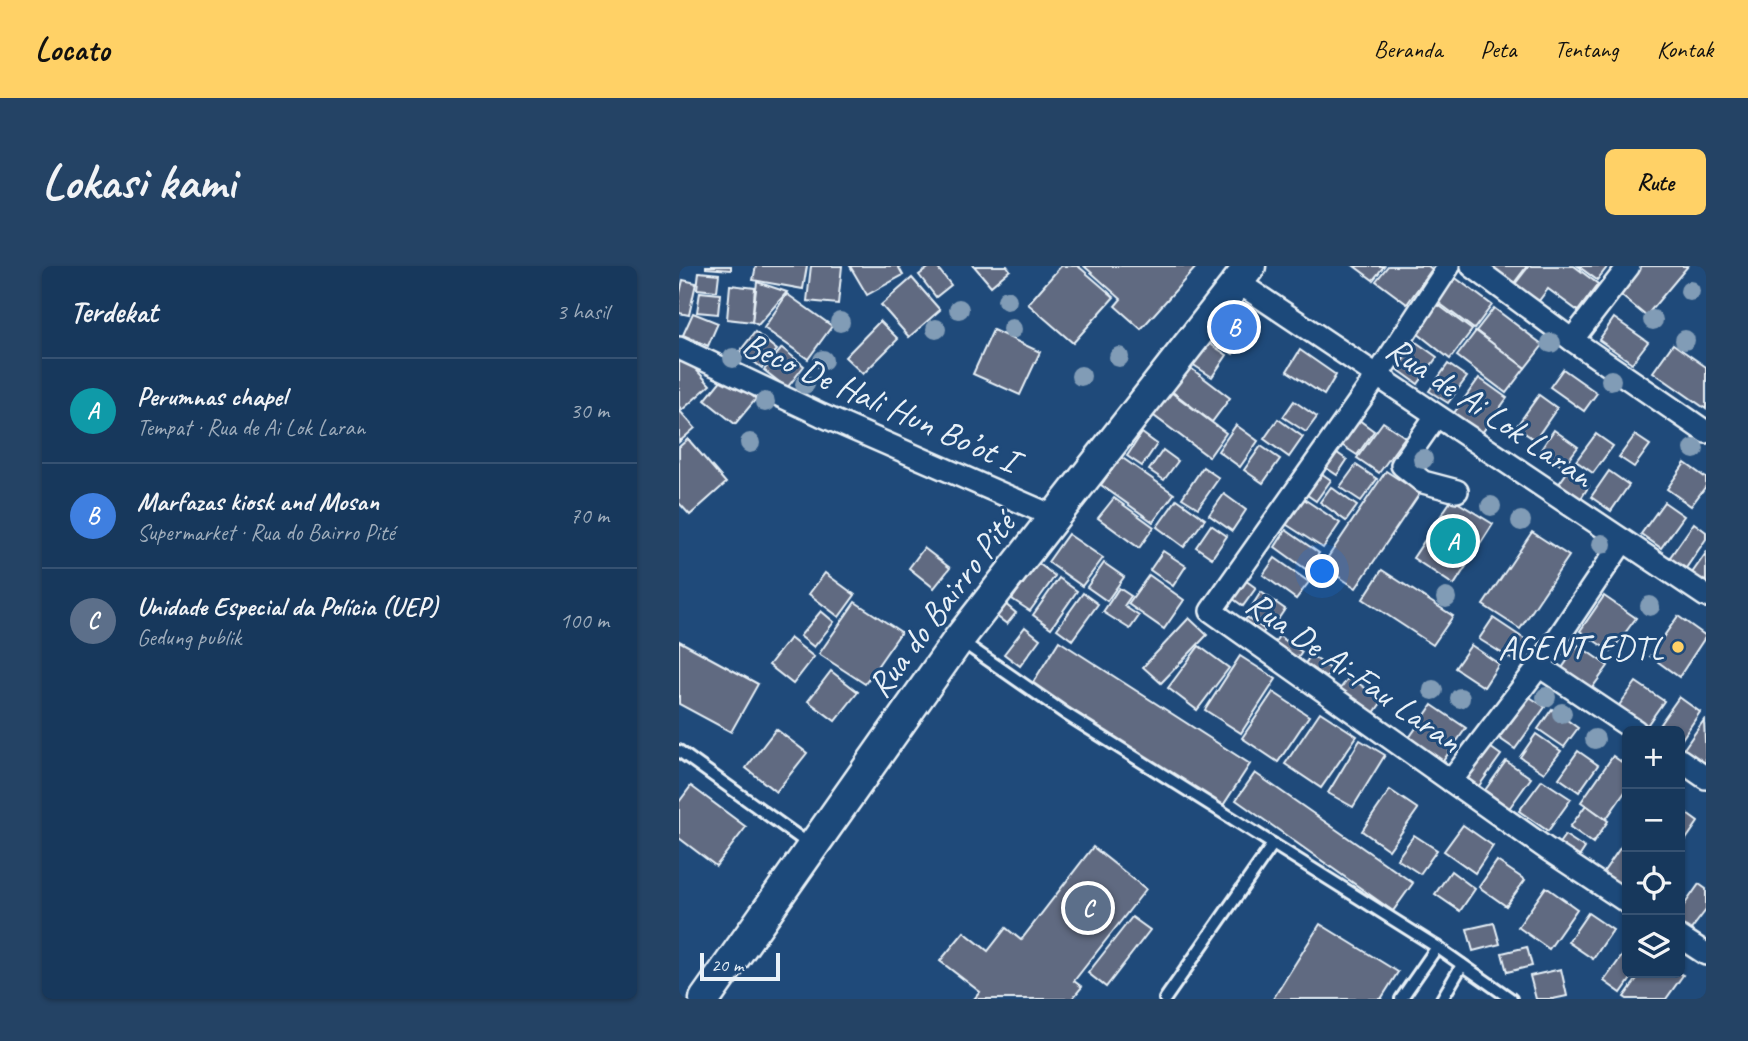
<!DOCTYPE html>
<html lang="id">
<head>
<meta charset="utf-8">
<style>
  body { margin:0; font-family:Caveat,sans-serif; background:#244365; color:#f1f3f6 }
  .controls { position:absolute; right:21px; bottom:21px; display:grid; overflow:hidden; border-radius:10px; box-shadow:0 2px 5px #0004 }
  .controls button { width:63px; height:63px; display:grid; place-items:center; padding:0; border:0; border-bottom:2px solid #365272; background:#17385c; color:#f1f3f6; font:35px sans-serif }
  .scale { position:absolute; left:21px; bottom:18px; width:80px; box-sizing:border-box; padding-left:7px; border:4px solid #e8f1f8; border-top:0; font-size:19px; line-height:24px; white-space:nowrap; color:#e8f1f8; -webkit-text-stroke:5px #1f4a7a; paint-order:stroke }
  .you { position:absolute; left:644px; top:306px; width:24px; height:24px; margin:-18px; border:5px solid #fff; border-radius:50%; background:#1a73e8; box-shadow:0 0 0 10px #1a73e833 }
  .badge { display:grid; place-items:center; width:46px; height:46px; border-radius:50%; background:#ffd166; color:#fff; font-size:23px; font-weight:700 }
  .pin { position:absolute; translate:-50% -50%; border:4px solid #fff; box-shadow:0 2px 7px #0006 }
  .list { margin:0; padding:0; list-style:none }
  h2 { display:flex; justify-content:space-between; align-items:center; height:91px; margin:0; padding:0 28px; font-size:30px }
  h2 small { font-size:23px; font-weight:400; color:#9eacbb }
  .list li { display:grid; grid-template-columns:46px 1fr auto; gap:21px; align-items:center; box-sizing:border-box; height:105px; padding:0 28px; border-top:2px solid #365272 }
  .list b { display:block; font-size:26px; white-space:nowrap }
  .list p { margin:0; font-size:23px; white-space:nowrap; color:#9eacbb }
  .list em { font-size:23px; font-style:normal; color:#9eacbb }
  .icon { flex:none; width:38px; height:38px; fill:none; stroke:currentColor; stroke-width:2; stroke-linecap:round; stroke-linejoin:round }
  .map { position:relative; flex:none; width:1027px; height:733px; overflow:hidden; border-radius:10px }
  header { display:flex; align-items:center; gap:42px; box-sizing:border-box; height:98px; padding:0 35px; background:#ffd166; color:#111 }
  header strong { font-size:33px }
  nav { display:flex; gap:38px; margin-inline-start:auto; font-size:24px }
  .intro { display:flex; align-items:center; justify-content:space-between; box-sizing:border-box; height:168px; padding:0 42px }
  h1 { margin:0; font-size:49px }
  .button { padding:18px 32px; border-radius:10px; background:#ffd166; color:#111; font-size:24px; font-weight:700 }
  main { display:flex; gap:42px; padding:0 42px }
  aside { flex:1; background:#17385c; border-radius:10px; box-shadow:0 2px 5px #0004 }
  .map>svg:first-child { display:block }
  .building { fill:#606a81; stroke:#e8f1f8; stroke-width:2 }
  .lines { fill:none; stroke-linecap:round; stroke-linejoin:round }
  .service-casing { stroke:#e8f1f8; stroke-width:16 }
  .minor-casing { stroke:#e8f1f8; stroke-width:26 }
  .secondary-casing { stroke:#e8f1f8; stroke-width:35 }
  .service { stroke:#1f4a7a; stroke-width:10 }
  .minor { stroke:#1f4a7a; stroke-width:21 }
  .secondary { stroke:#1f4a7a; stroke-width:30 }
  .tree { fill:#819cb6 }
  .poi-dot { fill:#ffd166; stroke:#1f4a7a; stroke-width:2.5 }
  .labels { text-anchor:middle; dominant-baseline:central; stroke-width:6; stroke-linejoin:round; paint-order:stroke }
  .street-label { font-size:35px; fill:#e8f1f8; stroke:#1f4a7a }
  .poi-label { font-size:35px; fill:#e8f1f8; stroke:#1f4a7a; text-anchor:end }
</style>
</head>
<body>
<header>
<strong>Locato</strong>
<nav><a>Beranda</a><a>Peta</a><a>Tentang</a><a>Kontak</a></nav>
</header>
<div class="intro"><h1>Lokasi kami</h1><a class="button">Rute</a></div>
<main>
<aside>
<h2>Terdekat<small>3 hasil</small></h2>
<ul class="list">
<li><span class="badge" style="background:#0f9aa8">A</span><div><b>Perumnas chapel</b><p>Tempat · Rua de Ai Lok Laran</p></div><em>30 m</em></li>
<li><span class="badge" style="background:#3f7fe0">B</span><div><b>Marfazas kiosk and Mosan</b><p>Supermarket · Rua do Bairro Pité</p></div><em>70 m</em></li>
<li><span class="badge" style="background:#5c6f8a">C</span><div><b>Unidade Especial da Polícia (UEP)</b><p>Gedung publik</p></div><em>100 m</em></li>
</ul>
</aside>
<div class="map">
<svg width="1027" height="733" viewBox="0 0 1027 733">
  <rect width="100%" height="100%" fill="#1f4a7a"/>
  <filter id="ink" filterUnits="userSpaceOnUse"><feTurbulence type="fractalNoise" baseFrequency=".0143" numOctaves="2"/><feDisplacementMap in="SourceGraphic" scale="14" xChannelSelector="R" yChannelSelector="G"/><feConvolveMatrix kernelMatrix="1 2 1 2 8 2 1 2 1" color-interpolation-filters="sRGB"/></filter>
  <g filter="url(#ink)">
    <g class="building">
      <polygon points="27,0 52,0 52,4 27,2"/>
      <polygon points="77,0 128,0 124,23 74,14"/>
      <polygon points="132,0 163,0 159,38 128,35"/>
      <polygon points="171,0 219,0 224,9 188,29"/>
      <polygon points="252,0 257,0 272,19 257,31 240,9"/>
      <polygon points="295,0 328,0 331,4 312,20"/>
      <polygon points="382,0 399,0 435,31 394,77 349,38"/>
      <polygon points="405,0 518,0 462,63 436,40 442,33"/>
      <polygon points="675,0 705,0 694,14"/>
      <polygon points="709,0 749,0 753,3 728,38 697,15"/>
      <polygon points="803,0 848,0 832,21"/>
      <polygon points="850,0 895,0 919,18 899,45 869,23 856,40 833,22"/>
      <polygon points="899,0 929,0 918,14"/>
      <polygon points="960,0 1009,0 967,50 938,26"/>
      <polygon points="20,6 40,8 38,25 18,23"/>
      <polygon points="774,10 813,39 795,63 756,34"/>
      <polygon points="233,12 261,44 230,71 202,39"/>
      <polygon points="4,14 17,17 10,49 0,47 0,31"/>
      <polygon points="78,16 108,26 79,59 73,56"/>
      <polygon points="51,19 76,22 73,56 48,53"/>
      <polygon points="21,26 41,28 39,48 18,46"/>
      <polygon points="108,28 153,60 129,93 85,62"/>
      <polygon points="556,34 579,49 554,88 530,73"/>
      <polygon points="754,35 793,64 771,93 733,63"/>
      <polygon points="815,42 864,79 846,102 797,65"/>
      <polygon points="14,47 39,57 29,80 4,69"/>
      <polygon points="935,52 969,76 953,97 920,74"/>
      <polygon points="201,55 219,73 184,108 166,91"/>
      <polygon points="314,64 361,86 341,129 294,108"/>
      <polygon points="797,65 846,102 827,127 778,90"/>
      <polygon points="76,66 98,84 83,102 61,85"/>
      <polygon points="525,74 548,89 533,111 510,96"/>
      <polygon points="737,76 758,91 739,118 718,103"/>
      <polygon points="994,78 1027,101 1027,143 974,106"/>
      <polygon points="103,82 125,100 108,122 85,104"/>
      <polygon points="621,84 657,109 645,129 608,105"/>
      <polygon points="3,88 31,119 3,144 0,140 0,90"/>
      <polygon points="769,98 788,111 769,137 750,125"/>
      <polygon points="509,100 551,132 533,156 491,124"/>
      <polygon points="884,103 918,127 905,145 871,121"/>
      <polygon points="47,108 77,133 56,158 26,134"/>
      <polygon points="800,112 828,132 798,174 770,154"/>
      <polygon points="485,121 547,167 530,191 467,144"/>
      <polygon points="860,129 878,142 856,174 837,161"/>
      <polygon points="615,135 638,151 627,166 604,151"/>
      <polygon points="0,144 16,162 0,176"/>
      <polygon points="676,151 695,165 678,189 658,176"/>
      <polygon points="599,153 624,171 610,191 585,173"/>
      <polygon points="704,156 726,171 700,207 678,192"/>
      <polygon points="557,159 579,175 561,201 539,185"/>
      <polygon points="875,164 899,181 884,201 861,185"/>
      <polygon points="463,167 478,178 463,200 448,190"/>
      <polygon points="917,168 934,180 914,207 897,195"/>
      <polygon points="956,169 971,179 955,201 940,191"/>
      <polygon points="9,173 47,217 11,249 0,237 0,181"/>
      <polygon points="582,180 601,193 584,217 565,204"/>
      <polygon points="484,184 499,195 485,214 470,204"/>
      <polygon points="654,184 668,194 658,209 643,199"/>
      <polygon points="442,191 495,228 474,256 422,219"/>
      <polygon points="1006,197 1027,212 1027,220 1012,240 988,223"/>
      <polygon points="677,199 698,213 682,235 661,221"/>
      <polygon points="524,201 540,212 519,242 503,232"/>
      <polygon points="636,203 652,214 637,235 621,224"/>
      <polygon points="707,205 741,227 677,322 643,300"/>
      <polygon points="889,205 910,220 899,237 877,222"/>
      <polygon points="930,205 950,219 932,245 912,231"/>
      <polygon points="652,221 678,240 667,255 641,236"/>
      <polygon points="545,228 567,244 553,265 530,249"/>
      <polygon points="622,231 661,257 644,282 605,257"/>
      <polygon points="435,232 475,261 460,282 419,252"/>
      <polygon points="498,233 526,253 505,281 478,261"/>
      <polygon points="773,233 814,258 775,319 734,292"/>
      <polygon points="985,236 1005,250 982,282 962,268"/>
      <polygon points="1015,257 1027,266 1027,273 1005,305 989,294"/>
      <polygon points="532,259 548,270 533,292 517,281"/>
      <polygon points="607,264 640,287 628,304 596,281"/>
      <polygon points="853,266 890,290 841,363 804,339"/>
      <polygon points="389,268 424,292 403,320 369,296"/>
      <polygon points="245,282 271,302 255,322 230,302"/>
      <polygon points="484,285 507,300 494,320 471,304"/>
      <polygon points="1027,287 1027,316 1013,307"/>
      <polygon points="596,292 630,316 617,333 584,309"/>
      <polygon points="359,297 376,310 351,345 333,333"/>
      <polygon points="425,297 445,311 428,335 408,321"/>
      <polygon points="703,304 774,350 754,379 684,333"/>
      <polygon points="146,307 176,329 160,351 130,328"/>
      <polygon points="470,309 505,334 485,363 449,338"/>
      <polygon points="380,312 398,325 372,362 354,349"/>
      <polygon points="566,314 577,322 564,340 553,332"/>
      <polygon points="440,322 452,330 445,340 460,350 451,363 424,346"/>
      <polygon points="582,326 606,343 593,362 569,346"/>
      <polygon points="404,327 419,338 393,374 378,363"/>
      <polygon points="925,330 957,352 932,386 901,365"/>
      <polygon points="176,336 222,366 186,418 140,388"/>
      <polygon points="325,337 337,347 328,358 316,349"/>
      <polygon points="142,345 155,356 135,381 121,370"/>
      <polygon points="999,350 1027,370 1000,411 971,390"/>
      <polygon points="568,351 586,364 579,374 562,362"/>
      <polygon points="510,352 528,369 482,417 464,401"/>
      <polygon points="814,352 850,376 837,396 800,373"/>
      <polygon points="346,361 361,373 341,400 325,388"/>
      <polygon points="600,370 623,386 615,398 592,382"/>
      <polygon points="111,372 135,391 114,418 90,399"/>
      <polygon points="0,375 79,418 52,466 0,438"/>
      <polygon points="380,375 571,498 543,541 353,418"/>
      <polygon points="792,379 820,398 805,421 776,402"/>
      <polygon points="899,379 929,400 910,426 881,405"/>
      <polygon points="520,380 550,402 518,444 489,422"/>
      <polygon points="632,389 653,404 644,416 623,402"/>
      <polygon points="561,390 597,413 562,467 526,444"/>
      <polygon points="152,405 179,426 156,455 129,435"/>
      <polygon points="670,411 704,434 692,451 658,427"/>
      <polygon points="957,416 985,435 964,465 936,445"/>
      <polygon points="594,426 630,450 599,496 563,472"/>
      <polygon points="846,428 866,441 836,483 817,470"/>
      <polygon points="1000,431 1021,446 1001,476 1001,465 976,465"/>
      <polygon points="753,439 787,462 764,495 730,472"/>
      <polygon points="873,443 899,462 885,481 859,463"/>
      <polygon points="641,446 678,470 642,522 606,498"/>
      <polygon points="1025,454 1027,497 1024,502 1002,487"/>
      <polygon points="97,463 128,487 97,526 67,502"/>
      <polygon points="857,468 882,485 865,507 841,491"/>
      <polygon points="681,474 706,489 674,541 649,527"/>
      <polygon points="808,479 822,489 797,524 784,514"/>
      <polygon points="899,485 919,499 900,526 880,512"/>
      <polygon points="934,490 948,500 948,523 927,553 902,536"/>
      <polygon points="827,495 852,512 829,544 804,527"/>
      <polygon points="576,507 734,617 714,645 557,534"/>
      <polygon points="863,514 892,533 869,565 840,545"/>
      <polygon points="12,520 67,561 37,600 0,572 0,536"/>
      <polygon points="711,524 739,543 710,584 683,565"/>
      <polygon points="907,539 929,555 914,577 891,561"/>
      <polygon points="1001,543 1019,556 1001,582"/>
      <polygon points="784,559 814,580 796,607 765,585"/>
      <polygon points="735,569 758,584 741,608 718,593"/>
      <polygon points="886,569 906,582 896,597 876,583"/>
      <polygon points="948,572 948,609 939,623 921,611"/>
      <polygon points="414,581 467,623 395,715 403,721 393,733 295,733 301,726 261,695 285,666 309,685 327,662 342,674"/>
      <polygon points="818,595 846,614 827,640 800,621"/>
      <polygon points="772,605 796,623 781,645 756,628"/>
      <polygon points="1020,618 1027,623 1027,644 1011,665 1001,658 1001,645"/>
      <polygon points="867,621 898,643 870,683 839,661"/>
      <polygon points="909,647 934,664 914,693 889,676"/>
      <polygon points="453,651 471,664 427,721 409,707"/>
      <polygon points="815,657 821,678 794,685 788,663"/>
      <polygon points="641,658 719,706 702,733 594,733"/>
      <polygon points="848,681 853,700 828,706 823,687"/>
      <polygon points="948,683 948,707 956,707 942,727 925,715"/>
      <polygon points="882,703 888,730 874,733 857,733 851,710"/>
      <polygon points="962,707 1000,707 1004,709 987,733 948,733 945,731"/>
    </g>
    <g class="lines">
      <defs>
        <g id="service">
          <polyline points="282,375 387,448 758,681 832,733"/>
          <polyline points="0,485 131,579"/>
          <polyline points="486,733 594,578"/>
          <polyline points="722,733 758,681"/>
          <polyline points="763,733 783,699"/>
        </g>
        <g id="minor">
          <polyline points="770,0 698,110 532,345 868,583 948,636"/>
          <polyline points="793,0 893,74 1027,166"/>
          <polyline points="560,17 1027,330"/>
          <polyline points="893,74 950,0"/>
          <polyline points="0,82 142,149 376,251"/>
          <polyline points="757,150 723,199 744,216 778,225"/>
          <polyline points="860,400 957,465"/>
          <polyline points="1001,494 1027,512"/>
          <polyline points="772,515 860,400 944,275"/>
          <polyline points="1001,671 1027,688"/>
        </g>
        <polyline id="secondary" points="26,733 280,373 571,0"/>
      </defs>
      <use href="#service" class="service-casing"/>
      <use href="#minor" class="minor-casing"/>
      <use href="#secondary" class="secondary-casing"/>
      <use href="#service" class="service"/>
      <use href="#minor" class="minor"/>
      <use href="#secondary" class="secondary"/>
    </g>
    <g class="tree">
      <circle cx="1011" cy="25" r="10"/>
      <circle cx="328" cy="34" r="10"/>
      <circle cx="280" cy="43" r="10"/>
      <circle cx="974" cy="54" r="10"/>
      <circle cx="161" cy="56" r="10"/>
      <circle cx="257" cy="63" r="10"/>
      <circle cx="333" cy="63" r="10"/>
      <circle cx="1006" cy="74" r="10"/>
      <circle cx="872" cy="77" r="10"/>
      <circle cx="440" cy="91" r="10"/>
      <circle cx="54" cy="92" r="10"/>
      <circle cx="144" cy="94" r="10"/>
      <circle cx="402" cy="110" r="10"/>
      <circle cx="932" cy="114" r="10"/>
      <circle cx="126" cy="118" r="10"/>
      <circle cx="86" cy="136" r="10"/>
      <circle cx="71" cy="177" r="10"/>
      <circle cx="1015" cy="183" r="10"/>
      <circle cx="744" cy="193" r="10"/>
      <circle cx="812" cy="240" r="10"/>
      <circle cx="842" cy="255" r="10"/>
      <circle cx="923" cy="278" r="10"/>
      <circle cx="767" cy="332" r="10"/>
      <circle cx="971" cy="340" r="10"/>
      <circle cx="754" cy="424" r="10"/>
      <circle cx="867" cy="431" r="10"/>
      <circle cx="781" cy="432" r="10"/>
      <circle cx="883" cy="447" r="10"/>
      <circle cx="916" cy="473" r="10"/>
    </g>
  </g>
  <circle class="poi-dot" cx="999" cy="381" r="7"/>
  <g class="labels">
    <g class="street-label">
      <text transform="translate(201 136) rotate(24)">Beco De Hali Hun Bo’ot I</text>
      <text transform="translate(811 146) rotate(34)">Rua de Ai Lok Laran</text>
      <text transform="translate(262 339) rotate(-53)">Rua do Bairro Pité</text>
      <text transform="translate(675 406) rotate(35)">Rua De Ai-Fau Laran</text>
    </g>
    <g class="poi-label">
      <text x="985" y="381">AGENT EDTL</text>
    </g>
  </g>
</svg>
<div class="controls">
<button>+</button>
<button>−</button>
<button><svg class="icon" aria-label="locate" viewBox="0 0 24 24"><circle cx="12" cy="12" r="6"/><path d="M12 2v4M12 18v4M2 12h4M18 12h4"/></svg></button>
<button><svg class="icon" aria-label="layers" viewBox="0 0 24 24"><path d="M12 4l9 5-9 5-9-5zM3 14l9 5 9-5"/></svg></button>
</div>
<div class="scale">20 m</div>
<div class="you"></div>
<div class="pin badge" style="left:774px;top:275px;background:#0f9aa8">A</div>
<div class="pin badge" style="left:555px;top:61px;background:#3f7fe0">B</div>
<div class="pin badge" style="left:409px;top:642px;background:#5c6f8a">C</div>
</div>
</main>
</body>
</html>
